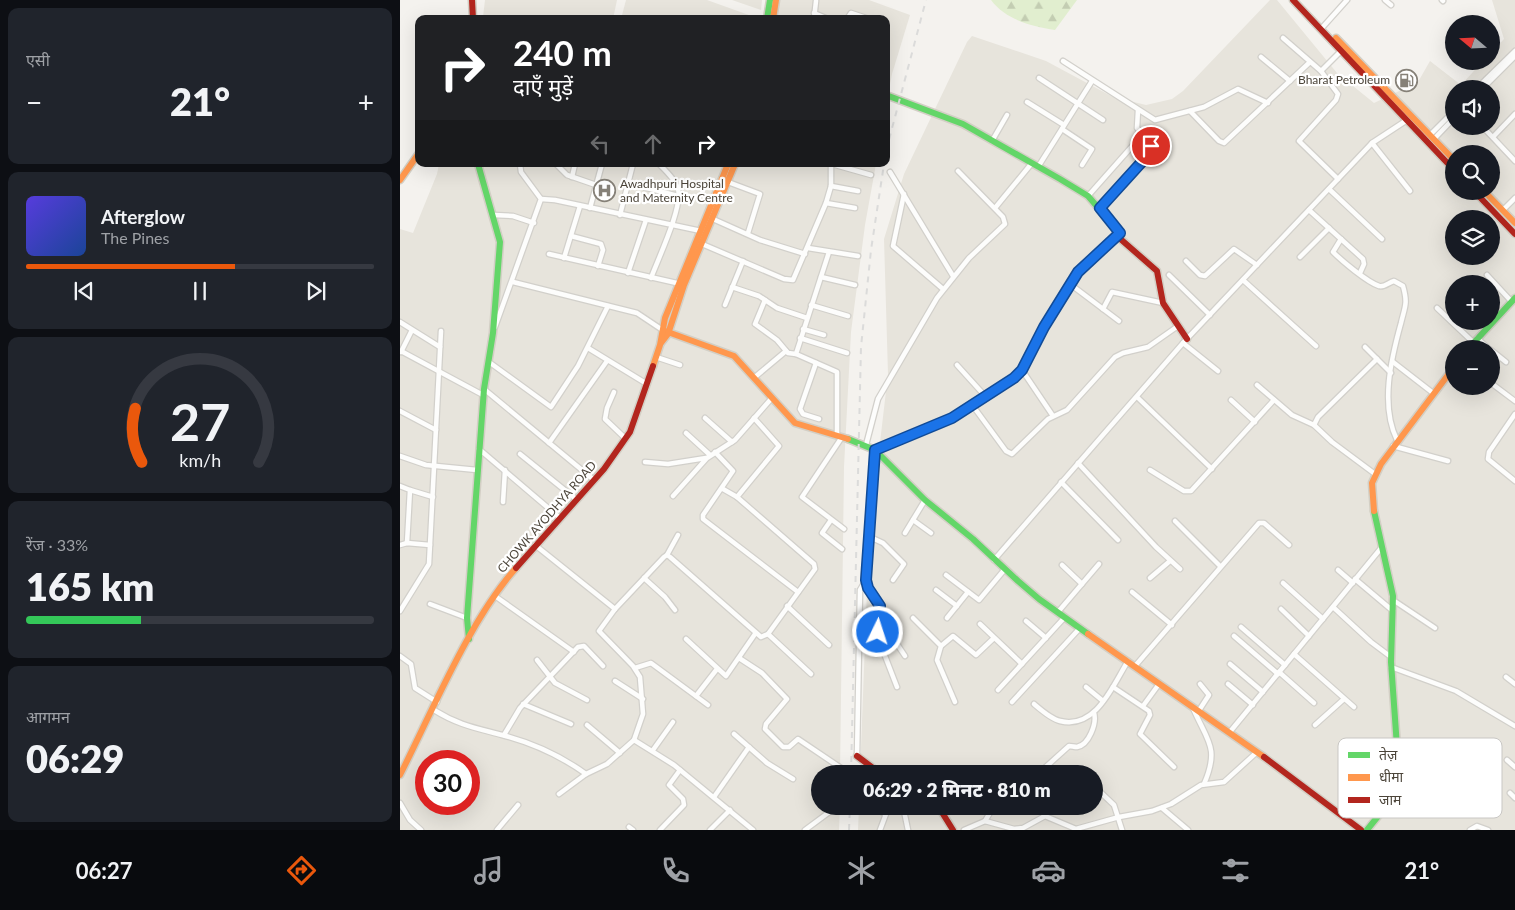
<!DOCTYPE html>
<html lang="hi">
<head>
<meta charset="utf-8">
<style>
  :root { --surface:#171b24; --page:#20242c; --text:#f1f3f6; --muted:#9ea1a6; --line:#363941; --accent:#ea580c }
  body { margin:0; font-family:Lato,"Noto Sans Devanagari",sans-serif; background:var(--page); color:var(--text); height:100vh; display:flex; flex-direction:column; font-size:19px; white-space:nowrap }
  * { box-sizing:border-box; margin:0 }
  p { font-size:16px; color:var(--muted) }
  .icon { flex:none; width:28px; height:28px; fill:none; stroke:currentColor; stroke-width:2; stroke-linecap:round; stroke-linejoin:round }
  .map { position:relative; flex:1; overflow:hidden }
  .panel { display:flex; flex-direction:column; gap:8px; padding:8px; background:#0d0f14; width:400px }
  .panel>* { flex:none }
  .top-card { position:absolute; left:15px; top:15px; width:475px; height:152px; border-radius:10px; box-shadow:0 5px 20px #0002; background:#202124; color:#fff; overflow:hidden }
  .needle { width:32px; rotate:289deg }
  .tools { position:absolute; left:1045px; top:15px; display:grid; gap:10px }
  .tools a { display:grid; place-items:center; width:55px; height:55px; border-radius:50%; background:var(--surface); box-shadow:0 5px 20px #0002; font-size:25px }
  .speed { position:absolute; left:15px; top:750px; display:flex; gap:10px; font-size:25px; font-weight:700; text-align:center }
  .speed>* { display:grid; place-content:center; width:65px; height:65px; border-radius:50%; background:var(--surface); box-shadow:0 5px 20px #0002; line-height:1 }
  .speed .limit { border:8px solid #d22; background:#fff; color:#111 }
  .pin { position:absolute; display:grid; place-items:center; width:42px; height:42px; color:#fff; margin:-21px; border:2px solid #fff; border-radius:50%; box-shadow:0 1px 5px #0007 }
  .me { position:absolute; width:55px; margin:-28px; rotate:4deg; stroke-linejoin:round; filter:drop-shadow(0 0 4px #0008) }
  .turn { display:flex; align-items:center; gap:18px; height:105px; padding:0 15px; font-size:22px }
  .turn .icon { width:65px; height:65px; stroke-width:2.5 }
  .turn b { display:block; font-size:35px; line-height:42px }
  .lanes { display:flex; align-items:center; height:48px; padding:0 15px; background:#0003; justify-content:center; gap:25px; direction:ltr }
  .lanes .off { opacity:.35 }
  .big { font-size:38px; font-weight:800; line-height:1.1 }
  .panel .tile { flex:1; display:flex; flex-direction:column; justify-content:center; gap:8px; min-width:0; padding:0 18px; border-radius:10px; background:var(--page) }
  .panel .dial { align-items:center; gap:0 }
  .dial svg { height:130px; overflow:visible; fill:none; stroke:var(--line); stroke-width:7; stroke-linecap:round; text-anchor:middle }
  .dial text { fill:var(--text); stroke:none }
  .song { display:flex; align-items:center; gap:15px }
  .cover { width:60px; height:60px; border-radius:8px; background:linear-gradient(135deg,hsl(250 70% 55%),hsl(220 70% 35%)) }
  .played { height:5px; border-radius:2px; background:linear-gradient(90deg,var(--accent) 60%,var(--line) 60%) }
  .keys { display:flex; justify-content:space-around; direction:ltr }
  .heat { display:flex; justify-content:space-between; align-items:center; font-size:28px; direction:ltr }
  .charge { height:8px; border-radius:4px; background:linear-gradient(90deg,#34c759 33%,var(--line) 0) }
  .trip { position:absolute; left:411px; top:765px; width:292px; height:50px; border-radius:25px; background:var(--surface); box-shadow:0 5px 20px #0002; font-weight:800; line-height:50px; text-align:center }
  .menu { display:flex; height:80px; justify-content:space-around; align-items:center; background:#090b0e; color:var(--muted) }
  .menu .icon { width:35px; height:35px }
  .menu .current { color:var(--accent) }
  .menu b { font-size:22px; color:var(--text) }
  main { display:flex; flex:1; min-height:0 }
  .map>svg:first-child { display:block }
  .residential { fill:#e7e4dc; fill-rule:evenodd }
  .forest { fill:url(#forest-firs) }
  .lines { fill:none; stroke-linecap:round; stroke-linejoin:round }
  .street-casing { stroke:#d2d0cb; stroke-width:7 }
  .fast-casing { stroke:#d3cfc5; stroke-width:9 }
  .slow-casing { stroke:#d3cfc5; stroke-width:9 }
  .jam-casing { stroke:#d3cfc5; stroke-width:9 }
  .street { stroke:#fdfdfc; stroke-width:4.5 }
  .fast { stroke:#63d668; stroke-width:6 }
  .slow { stroke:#ff974d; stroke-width:6 }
  .jam { stroke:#b3261e; stroke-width:6 }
  .rail { stroke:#dbdbda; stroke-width:2; stroke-dasharray:6 6; stroke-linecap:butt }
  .route-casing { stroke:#114b97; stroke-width:12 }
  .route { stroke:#1a73e8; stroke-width:9 }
  .labels { text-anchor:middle; stroke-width:4.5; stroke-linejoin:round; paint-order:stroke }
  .poi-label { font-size:12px; fill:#4b4439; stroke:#fff; text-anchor:end }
  .street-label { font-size:12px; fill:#4b4439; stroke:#fff }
  .key { fill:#fff; stroke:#c9c7c4; stroke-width:1 }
  .key-label { font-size:14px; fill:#4b4439 }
</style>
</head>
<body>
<main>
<section class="panel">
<div class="tile"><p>एसी</p>
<div class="heat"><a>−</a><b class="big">21°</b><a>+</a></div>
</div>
<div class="tile">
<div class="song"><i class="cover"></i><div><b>Afterglow</b><p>The Pines</p></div></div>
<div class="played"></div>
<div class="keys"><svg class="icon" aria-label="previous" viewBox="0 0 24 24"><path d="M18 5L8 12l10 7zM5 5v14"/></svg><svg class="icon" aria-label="pause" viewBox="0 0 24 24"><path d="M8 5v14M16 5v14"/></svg><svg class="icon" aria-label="next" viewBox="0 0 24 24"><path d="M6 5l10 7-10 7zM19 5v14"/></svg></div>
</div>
<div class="tile dial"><svg viewBox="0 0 100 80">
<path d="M14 69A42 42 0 1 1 86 69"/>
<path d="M14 69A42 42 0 0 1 10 36" stroke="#ea580c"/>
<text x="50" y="56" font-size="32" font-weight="700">27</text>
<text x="50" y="72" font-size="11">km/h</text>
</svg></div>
<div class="tile"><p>रेंज · 33%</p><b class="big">165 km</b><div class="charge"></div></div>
<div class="tile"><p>आगमन</p><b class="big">06:29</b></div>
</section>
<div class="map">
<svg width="1115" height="830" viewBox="0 0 1115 830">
  <defs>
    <pattern id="forest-firs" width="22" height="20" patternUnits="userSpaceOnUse" patternTransform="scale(1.25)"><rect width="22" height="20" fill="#e1eecf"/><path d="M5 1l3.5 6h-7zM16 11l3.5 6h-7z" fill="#c3cdb2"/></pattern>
  </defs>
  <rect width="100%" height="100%" fill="#f4f2ee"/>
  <!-- residential -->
  <g class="residential">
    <polygon points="85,0 217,0 213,19 86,19 83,17"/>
    <polygon points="226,0 307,0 360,19 221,19"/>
    <polygon points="332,0 362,0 361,10"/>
    <polygon points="379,0 469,0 510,15 492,74 486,105 486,19 375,19"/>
    <path d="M870,0H877L937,73L974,103L1018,82L1030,61L1061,85L1083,61H1091V53L1104,39L1092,0H1115V830H458L459,806H695V774H460L469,537L488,374L484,239L504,174L567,42L572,36L646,61L713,97L746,105L772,99L783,91ZM1054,89H1091V126H1054ZM1054,154H1091V191H1054ZM1054,219H1091V256H1054ZM1054,284H1091V321H1054ZM1054,349H1091V386H1054Z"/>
    <path d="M39,164H476L465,225L451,332L444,467L440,774H420V806H440L439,830H0V229L13,233L37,174ZM26,761H69V804H26Z"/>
  </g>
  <!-- forest -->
  <path class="forest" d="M591,0H677L655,30C631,26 606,20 591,0Z"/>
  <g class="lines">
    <defs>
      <g id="street">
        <polyline points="985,0 991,5"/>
        <polyline points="1042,0 1043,1"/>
        <polyline points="414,13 428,19"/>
        <polyline points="414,19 416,1"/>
        <polyline points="447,19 451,13 469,19"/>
        <polyline points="486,26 486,34"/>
        <polyline points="921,29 947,0"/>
        <polyline points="883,38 921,71 938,94 936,100 899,141 938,179"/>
        <polyline points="861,57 890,81"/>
        <polyline points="663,61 755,120 804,107 838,89 868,103"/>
        <polyline points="921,71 941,51"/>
        <polyline points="639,78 703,120"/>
        <polyline points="1076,89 1115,51"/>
        <polyline points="1082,89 1115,56"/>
        <polyline points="627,102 664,125"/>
        <polyline points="790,111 819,141 824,143 910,62"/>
        <polyline points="1082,126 1115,161"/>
        <polyline points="662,129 692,149 682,165"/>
        <polyline points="1030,135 1054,111"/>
        <polyline points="1093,137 1115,114"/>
        <polyline points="1034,139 1054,118"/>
        <polyline points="592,141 607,115"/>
        <polyline points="972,143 1010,191"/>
        <polyline points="156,164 167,175 196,185"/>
        <polyline points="432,164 471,175"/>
        <polyline points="638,167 692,81"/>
        <polyline points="490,172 553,276"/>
        <polyline points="172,177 175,164"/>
        <polyline points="328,182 360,194 348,233"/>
        <polyline points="228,183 278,196"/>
        <polyline points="431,186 458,191"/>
        <polyline points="929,189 982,239"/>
        <polyline points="504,194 493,246 543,289"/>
        <polyline points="688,196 742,135"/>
        <polyline points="141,199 155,200 301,231"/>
        <polyline points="426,203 455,208"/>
        <polyline points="700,207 750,151 750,143 737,128 738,110"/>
        <polyline points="190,208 202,164"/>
        <polyline points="595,208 632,163"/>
        <polyline points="909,210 963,259 964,264 960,273"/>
        <polyline points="1103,210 1115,198"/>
        <polyline points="94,215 113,216 134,223"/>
        <polyline points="220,215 233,164"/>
        <polyline points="313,219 360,240 405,254"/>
        <polyline points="171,236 201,244 203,250 198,266"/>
        <path d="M941,239L933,252C942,261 967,282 979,286C984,288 989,282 994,281L1003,286C1008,304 1005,306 1001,323C991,359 980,405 997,440"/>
        <polyline points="302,244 384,279 393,280 426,203 431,186 431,164"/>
        <polyline points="408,248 458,256"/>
        <polyline points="429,252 396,354 437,372 437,435"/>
        <polyline points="149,254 281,284"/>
        <polyline points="900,257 929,228"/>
        <polyline points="164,258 180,206"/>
        <polyline points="786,261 800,275 805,276 834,249 857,265"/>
        <polyline points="228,273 246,220"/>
        <polyline points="769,275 810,315"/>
        <polyline points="1087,275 1111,301"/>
        <polyline points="421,277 455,285"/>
        <path d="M251,278C258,259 283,207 278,189C276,180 265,170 259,164"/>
        <polyline points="843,280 916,346"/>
        <polyline points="113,282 237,313 261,329"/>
        <polyline points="670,284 719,321"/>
        <polyline points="332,287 359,296 377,308 407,318"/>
        <polyline points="365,300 355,324 377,340 388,353 396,354"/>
        <polyline points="325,305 343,261"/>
        <polyline points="411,305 448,316"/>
        <polyline points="1037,308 1074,343"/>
        <polyline points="703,309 712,292 763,303"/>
        <polyline points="0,322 40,347"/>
        <polyline points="95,327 141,199 121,172 120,164"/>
        <polyline points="403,329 424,335"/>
        <polyline points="400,338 447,353"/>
        <polyline points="1077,338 1089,349"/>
        <polyline points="783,343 818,371"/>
        <polyline points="965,347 991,373"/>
        <polyline points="188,348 247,384"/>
        <polyline points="1091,350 1106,362"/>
        <polyline points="1,351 83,395"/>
        <polyline points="1,352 12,330"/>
        <polyline points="256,357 280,365"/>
        <polyline points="89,362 151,407 178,366 208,306"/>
        <polyline points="993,362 1033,393"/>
        <polyline points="416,363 400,409 403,414 419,419"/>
        <polyline points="557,365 586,397"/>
        <polyline points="622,370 653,416"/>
        <polyline points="355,377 386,351"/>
        <polyline points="1091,383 1115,401"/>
        <polyline points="857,385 892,415 914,425"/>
        <polyline points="84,389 194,480"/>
        <polyline points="214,392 207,408 205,419 226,439"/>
        <polyline points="737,397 812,469"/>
        <polyline points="831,400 855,422"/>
        <polyline points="573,406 606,451 612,454 648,419 667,410 715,357 723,353 748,347 778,326"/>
        <polyline points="0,411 36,430"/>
        <polyline points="1115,414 1089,452 1088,459 1115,481"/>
        <polyline points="305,418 332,442"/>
        <polyline points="286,433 310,455"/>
        <polyline points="442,437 402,497 444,529"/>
        <polyline points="149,443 207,361"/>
        <polyline points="466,445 478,399 537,298 569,258 605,224 603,217 558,171"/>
        <polyline points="993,446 1048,461"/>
        <polyline points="79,449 160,518"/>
        <polyline points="475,451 466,580 468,588 480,606 475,616 485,656 497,687"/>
        <polyline points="315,452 333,471 303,515 303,519 398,592"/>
        <polyline points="120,454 177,500"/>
        <polyline points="0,456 26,465 77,470"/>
        <polyline points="245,462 268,464 306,458"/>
        <polyline points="678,463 756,547 780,569"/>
        <polyline points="750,470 784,491 791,491 874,400"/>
        <polyline points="975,474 932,442 914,425 918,417 977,359"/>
        <polyline points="661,482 718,540"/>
        <polyline points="0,486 10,490 7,543"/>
        <polyline points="323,489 337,497"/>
        <polyline points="10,490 33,497"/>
        <polyline points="273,496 307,458 335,440 371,399"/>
        <polyline points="103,502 105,470"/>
        <polyline points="431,520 422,533 442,549"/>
        <polyline points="513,520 531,533"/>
        <polyline points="775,521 820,566"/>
        <polyline points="505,533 525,500"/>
        <polyline points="470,537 483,543 504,564 493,580"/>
        <polyline points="0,545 7,543 30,545"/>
        <polyline points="135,545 215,609"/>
        <polyline points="267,555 278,535"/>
        <polyline points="594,560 783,343 972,143 1007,120"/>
        <polyline points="662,565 682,584"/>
        <polyline points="938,570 953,583"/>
        <polyline points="546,575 579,600 605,569"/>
        <polyline points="244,578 265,597 275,610"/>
        <polyline points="750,578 770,561"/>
        <polyline points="955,579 993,611"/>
        <polyline points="883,583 923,619"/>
        <polyline points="536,590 557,606"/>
        <polyline points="732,592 772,625"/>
        <polyline points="95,596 174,652"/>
        <polyline points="993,600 1035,628"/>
        <polyline points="30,604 67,618"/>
        <polyline points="387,606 429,645"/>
        <polyline points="933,607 971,642 991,657"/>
        <polyline points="881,609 909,636"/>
        <polyline points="0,611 29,564 41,331"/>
        <polyline points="658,612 699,564"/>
        <polyline points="513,618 541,646 537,660 555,702"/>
        <polyline points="547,618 568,592"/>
        <polyline points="626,621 646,638"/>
        <polyline points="580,624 622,664"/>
        <polyline points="841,627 885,665"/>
        <polyline points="478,632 487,629 505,656"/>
        <polyline points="368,634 411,674"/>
        <polyline points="834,636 878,674"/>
        <polyline points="286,639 326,676 355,634"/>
        <polyline points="541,646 553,636 576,655 594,638"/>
        <polyline points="894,654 954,707"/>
        <polyline points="0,656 11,664 15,688 37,702"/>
        <polyline points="339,658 362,673 387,699 366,724 365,729 383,747 389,747 398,739 441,768"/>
        <polyline points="137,660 155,683 187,700"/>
        <polyline points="830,664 863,692"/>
        <polyline points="735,666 859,523 864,523 889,545"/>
        <polyline points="991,667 1056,691 1115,726"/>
        <polyline points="235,668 251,663 308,705"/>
        <polyline points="879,672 914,703"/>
        <polyline points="1106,677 1115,684"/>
        <polyline points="215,681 243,699"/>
        <polyline points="828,684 853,705"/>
        <polyline points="686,687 703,701"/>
        <polyline points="713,687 749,711 750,715 740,734 774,767"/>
        <polyline points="598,690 665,617"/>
        <polyline points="296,696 317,669"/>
        <polyline points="612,702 680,628"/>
        <polyline points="123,704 171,724"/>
        <path d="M634,704C641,710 651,719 660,721C696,730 713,685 728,661"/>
        <polyline points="743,706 759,684"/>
        <path d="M793,708C807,741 820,747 804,784"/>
        <path d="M34,710C58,725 76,728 102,735C133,743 161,756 186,774"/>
        <polyline points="798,712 809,695 800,684"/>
        <polyline points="187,725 220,753"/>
        <polyline points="915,725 944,699"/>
        <polyline points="829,733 982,547"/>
        <polyline points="334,734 367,763 393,779"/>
        <polyline points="104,735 120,708 178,647 184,646 203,666"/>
        <polyline points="234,740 243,714 240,677 233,666 199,631 215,609 264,557 267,555 270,557 361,637 368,634 415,569 414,564 337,497 379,446 354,418"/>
        <polyline points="253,750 273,722"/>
        <polyline points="457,756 460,590 466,580"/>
        <polyline points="1107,760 1115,767"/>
        <path d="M638,774L669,746C672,746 674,747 677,747C689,745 697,723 694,713"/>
        <polyline points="695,787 714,805 722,830"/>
        <polyline points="1110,793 1115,798"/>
        <polyline points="159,794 186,774 207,764 234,740 274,765 353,830"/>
        <polyline points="314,797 349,747"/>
        <polyline points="0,803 10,820 21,830"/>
        <polyline points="471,806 485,814"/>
        <polyline points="503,806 508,830"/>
        <polyline points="637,806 645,816"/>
        <polyline points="762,808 788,830"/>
        <polyline points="585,821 594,806"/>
        <polyline points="229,827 233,830"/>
        <polyline points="97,830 118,805"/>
        <polyline points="260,830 284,805 283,799 269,785 280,770"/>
        <polyline points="310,830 330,810"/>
        <polyline points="405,830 428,813"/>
        <polyline points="480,830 489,806"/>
        <polyline points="564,830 585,821 614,829 623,828 645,816 676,829 719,817 752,811 771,804 801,785 824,782 857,752"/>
        <polyline points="1070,830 1077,826 1088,830"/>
      </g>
      <g id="fast">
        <polyline points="367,19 370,0"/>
        <polyline points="486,95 563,124 660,179 688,196 720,233 678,272 665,293"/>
        <polyline points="1068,349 1115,298"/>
        <polyline points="448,439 475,450 525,500 573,539 618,581 639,599 688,634"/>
        <polyline points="69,639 67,618 84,389 93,333 100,242 78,164"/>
        <polyline points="967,830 992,799 999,775 991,662 993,596 974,511"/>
      </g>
      <g id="slow">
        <polyline points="373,19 376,0"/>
        <polyline points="936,38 1054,160"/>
        <polyline points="0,180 19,153"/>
        <polyline points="1084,191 1115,223"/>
        <polyline points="265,331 334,356 395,423 448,439"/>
        <polyline points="261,343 268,334 284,285 335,164"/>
        <polyline points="253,366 260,345 265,318 328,164"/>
        <polyline points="475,450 552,418 614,379 626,364 644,327 665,293"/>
        <polyline points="974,511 972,483 981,464 1054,367"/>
        <polyline points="688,634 864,757"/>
        <path d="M0,775C33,710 69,621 116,568"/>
      </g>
      <g id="jam">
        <polyline points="72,0 73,19"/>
        <polyline points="893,0 1054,170"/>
        <polyline points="1074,191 1115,234"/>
        <polyline points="717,236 757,271 763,303 787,339"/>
        <polyline points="116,568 204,469 230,432 253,366"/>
        <polyline points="457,756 481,774"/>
        <polyline points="864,757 961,830"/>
        <polyline points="538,806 553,830"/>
      </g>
    </defs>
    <!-- street casing -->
    <use href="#street" class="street-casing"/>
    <!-- fast casing -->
    <use href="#fast" class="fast-casing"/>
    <!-- slow casing -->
    <use href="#slow" class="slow-casing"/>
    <!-- jam casing -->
    <use href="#jam" class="jam-casing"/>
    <!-- street -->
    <use href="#street" class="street"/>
    <!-- fast -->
    <use href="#fast" class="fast"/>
    <!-- slow -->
    <use href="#slow" class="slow"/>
    <!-- jam -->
    <use href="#jam" class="jam"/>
    <!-- rail -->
    <g class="rail">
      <polyline points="486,151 526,0"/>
      <polyline points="451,774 461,347 471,250 484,164"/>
      <polyline points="449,830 450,806"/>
    </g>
  </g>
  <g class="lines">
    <defs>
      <polyline id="route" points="478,632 475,616 480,606 468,588 466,580 475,450 552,418 614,378 622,370 644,327 678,272 720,233 700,208 749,154 751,146"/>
    </defs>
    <!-- route casing -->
    <use href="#route" class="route-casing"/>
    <!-- route -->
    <use href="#route" class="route"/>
  </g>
  <!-- icons -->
  <defs>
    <symbol id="fuel-ring" viewBox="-11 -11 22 22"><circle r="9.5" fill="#fff" stroke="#868178" stroke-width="1.5"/><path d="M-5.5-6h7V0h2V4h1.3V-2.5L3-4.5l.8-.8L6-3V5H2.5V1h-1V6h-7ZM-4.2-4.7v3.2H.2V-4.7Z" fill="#868178"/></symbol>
    <symbol id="hospital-ring" viewBox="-11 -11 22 22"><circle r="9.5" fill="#fff" stroke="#868178" stroke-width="1.5"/><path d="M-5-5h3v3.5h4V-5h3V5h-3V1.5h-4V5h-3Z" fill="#868178"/></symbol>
  </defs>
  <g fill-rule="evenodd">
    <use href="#fuel-ring" x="994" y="68" width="25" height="25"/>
    <use href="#hospital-ring" x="192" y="178" width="25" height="25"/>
  </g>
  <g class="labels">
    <!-- poi labels -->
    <g class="poi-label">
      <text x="990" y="84">Bharat Petroleum</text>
      <text x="220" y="188" text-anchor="start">Awadhpuri Hospital<tspan x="220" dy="14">and Maternity Centre</tspan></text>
    </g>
    <!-- street labels -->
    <g class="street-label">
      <text transform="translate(147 517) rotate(-49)" y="4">CHOWK AYODHYA ROAD</text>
    </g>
  </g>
  <!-- legend -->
  <rect x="938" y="738" width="164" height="80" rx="8" class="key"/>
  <rect x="948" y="752" width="22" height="6" fill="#63d668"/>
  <rect x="948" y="774" width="22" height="7" fill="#ff974d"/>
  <rect x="948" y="797" width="22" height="6" fill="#b3261e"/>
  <g class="key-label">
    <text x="979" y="760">तेज़</text>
    <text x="979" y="782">धीमा</text>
    <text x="979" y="805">जाम</text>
  </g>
</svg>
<div class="tools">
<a><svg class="needle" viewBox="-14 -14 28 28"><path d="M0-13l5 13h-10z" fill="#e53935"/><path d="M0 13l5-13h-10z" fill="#9ea1a6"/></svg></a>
<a><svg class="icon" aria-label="sound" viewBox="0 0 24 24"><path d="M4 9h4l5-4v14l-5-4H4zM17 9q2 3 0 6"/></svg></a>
<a><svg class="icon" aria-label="search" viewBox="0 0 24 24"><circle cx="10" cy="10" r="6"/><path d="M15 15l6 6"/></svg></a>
<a><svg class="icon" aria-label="layers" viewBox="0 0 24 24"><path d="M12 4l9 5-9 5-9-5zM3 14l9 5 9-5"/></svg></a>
<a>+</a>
<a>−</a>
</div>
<div class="speed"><div class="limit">30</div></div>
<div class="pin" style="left:751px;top:146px;background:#d93025"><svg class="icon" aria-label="arrive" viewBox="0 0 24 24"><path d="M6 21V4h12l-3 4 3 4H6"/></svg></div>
<svg class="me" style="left:478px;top:632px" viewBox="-20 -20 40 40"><circle r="17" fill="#1a73e8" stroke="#fff" stroke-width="3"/><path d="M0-11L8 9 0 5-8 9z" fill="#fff"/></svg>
<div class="trip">06:29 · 2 मिनट · 810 m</div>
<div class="top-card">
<div class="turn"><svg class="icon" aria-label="right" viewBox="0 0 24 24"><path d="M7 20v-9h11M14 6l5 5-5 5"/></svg><div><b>240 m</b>दाएँ मुड़ें</div></div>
<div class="lanes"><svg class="icon off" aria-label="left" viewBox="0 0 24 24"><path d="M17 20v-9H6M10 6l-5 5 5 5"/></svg><svg class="icon off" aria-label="ahead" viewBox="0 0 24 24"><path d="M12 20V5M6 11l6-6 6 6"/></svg><svg class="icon" aria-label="right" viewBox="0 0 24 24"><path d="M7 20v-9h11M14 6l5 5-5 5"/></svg></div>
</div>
</div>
</main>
<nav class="menu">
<b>06:27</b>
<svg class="icon current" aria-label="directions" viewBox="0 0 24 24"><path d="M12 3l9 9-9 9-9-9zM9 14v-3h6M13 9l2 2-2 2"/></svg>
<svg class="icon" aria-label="music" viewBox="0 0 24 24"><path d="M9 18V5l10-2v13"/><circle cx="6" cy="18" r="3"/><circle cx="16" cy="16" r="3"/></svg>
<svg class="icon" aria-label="phone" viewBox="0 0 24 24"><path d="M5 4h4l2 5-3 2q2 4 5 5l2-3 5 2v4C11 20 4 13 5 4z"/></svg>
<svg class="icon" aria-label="climate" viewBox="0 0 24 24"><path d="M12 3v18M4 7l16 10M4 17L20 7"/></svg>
<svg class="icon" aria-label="car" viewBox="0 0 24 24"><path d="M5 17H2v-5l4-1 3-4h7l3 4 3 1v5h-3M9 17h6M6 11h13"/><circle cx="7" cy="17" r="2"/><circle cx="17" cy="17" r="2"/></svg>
<svg class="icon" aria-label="filters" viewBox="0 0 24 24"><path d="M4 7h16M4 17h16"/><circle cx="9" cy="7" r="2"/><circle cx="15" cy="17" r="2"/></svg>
<b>21°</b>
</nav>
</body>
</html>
